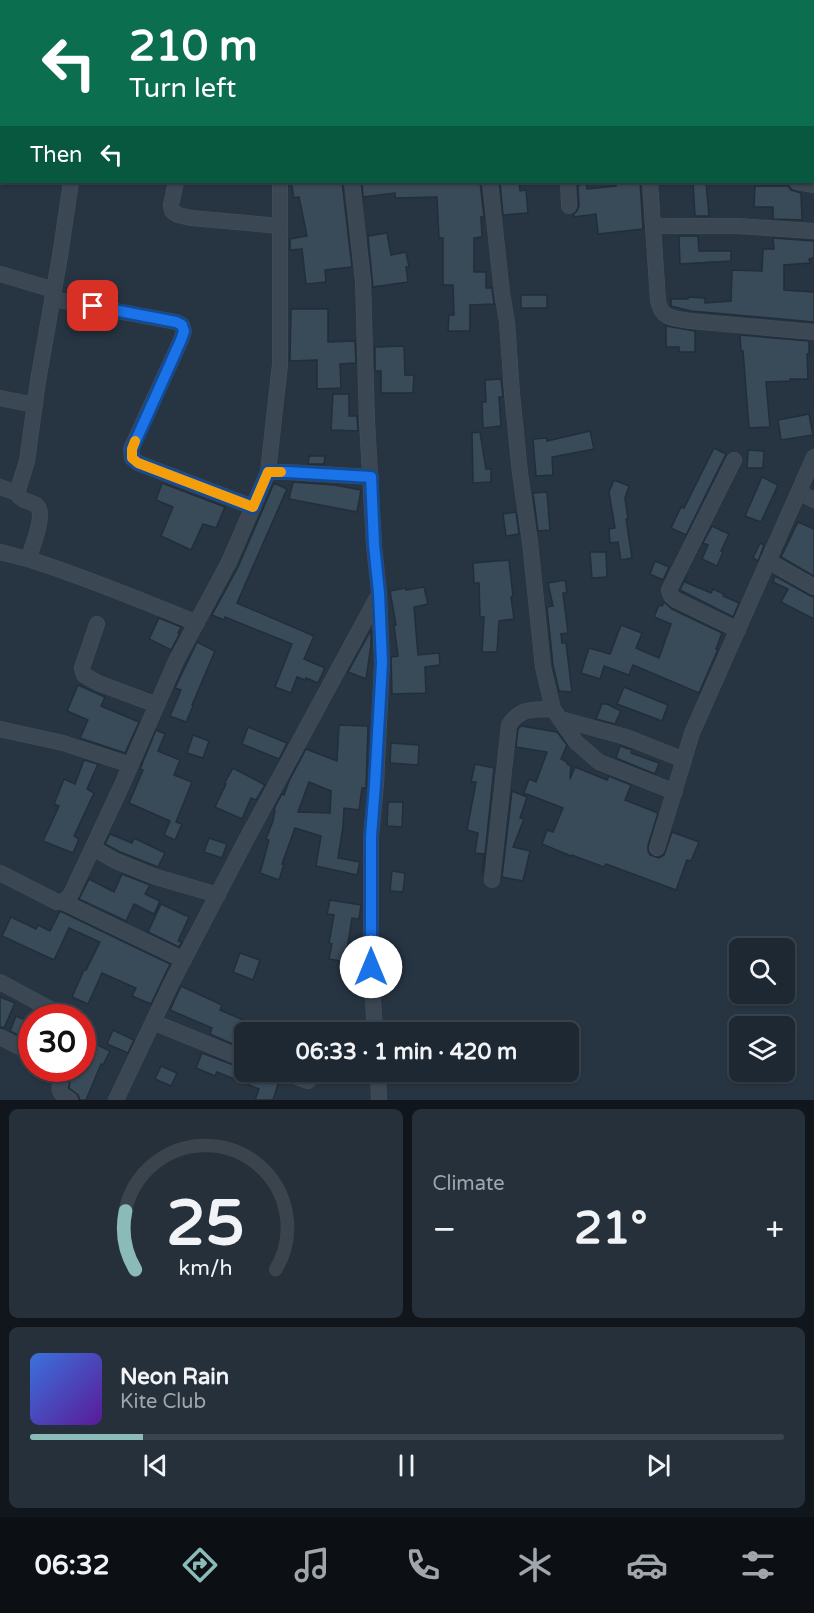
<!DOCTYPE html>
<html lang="en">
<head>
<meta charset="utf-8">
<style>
  :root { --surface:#1d2832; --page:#25303a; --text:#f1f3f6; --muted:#a0a6ac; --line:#3b444d; --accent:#8bbbb9 }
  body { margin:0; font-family:"Varela Round",sans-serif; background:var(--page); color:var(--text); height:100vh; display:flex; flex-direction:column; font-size:22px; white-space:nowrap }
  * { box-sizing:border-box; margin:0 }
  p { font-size:20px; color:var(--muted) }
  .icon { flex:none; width:33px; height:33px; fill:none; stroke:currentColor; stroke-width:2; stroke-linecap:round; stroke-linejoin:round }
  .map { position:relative; height:1100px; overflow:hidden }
  .side { display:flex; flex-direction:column; gap:9px; padding:9px; background:#10161c; flex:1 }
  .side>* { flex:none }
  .hud { position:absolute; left:0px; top:0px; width:814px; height:183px; box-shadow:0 2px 4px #0004,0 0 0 2px var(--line); background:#0b6e4f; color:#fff; overflow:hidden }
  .controls { position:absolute; left:729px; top:938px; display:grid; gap:12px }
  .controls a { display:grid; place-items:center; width:66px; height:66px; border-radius:9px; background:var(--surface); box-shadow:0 2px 4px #0004,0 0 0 2px var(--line); font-size:30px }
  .speed { position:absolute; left:18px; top:1004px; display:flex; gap:12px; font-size:30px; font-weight:700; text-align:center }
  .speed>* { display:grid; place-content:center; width:78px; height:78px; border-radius:50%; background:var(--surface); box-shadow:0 2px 4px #0004,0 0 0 2px var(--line); line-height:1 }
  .speed .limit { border:9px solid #d22; background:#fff; color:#111 }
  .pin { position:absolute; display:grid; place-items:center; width:51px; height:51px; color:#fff; margin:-26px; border-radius:12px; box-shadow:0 3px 9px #0006 }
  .me { position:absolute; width:66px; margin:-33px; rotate:0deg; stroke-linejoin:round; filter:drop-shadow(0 0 4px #0008) }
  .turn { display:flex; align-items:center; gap:21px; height:126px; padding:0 30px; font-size:27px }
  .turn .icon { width:78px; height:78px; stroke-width:2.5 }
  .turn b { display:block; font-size:42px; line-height:51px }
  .then { display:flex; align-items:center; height:57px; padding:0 30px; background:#0003; gap:12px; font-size:22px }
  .big { font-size:45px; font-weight:800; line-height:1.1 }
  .side .card { flex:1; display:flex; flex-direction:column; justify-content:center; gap:9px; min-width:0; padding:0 21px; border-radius:9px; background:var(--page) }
  .side .dial { align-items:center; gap:0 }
  .dial svg { height:156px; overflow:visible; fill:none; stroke:var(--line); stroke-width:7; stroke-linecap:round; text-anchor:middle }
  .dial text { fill:var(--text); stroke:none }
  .song { display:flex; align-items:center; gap:18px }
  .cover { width:72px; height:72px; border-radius:9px; background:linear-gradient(135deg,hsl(220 70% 55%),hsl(270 70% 35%)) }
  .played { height:6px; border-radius:3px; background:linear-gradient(90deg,var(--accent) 15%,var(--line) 15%) }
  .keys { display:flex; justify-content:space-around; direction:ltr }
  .heat { display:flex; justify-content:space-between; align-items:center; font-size:33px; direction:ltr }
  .side .tiles { flex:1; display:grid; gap:9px; grid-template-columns:1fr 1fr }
  .card:last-child { grid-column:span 2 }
  .trip { position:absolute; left:234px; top:1022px; width:345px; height:60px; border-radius:9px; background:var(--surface); box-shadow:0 2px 4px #0004,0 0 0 2px var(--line); font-weight:800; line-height:60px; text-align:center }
  .menu { display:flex; height:96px; justify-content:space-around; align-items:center; background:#0c1014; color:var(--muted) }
  .menu .icon { width:42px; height:42px }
  .menu .selected { color:var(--accent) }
  .menu b { font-size:27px; color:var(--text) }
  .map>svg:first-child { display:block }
  .building { fill:#394a59; stroke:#222e3a; stroke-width:1.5; fill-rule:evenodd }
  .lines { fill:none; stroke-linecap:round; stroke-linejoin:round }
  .street-casing { stroke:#45505c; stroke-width:16 }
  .street { stroke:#3b4753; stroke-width:15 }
  .route-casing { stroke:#114b97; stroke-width:15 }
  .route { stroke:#1a73e8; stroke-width:10 }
  .slow { stroke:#f59e0b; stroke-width:10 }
</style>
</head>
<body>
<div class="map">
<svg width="814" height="1100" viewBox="0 0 814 1100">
  <rect width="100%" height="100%" fill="#273543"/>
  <!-- building -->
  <g class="building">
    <polygon points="291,182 342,182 352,267 325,270 326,282 306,284 302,249 290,250 290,239 307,236 299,197 294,198"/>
    <polygon points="362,182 480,182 484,217 481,217 482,237 474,238 474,272 486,272 486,288 492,288 494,304 470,305 470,331 448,331 449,315 454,315 453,285 443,285 443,238 439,238 437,197 395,198 395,193 363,197"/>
    <polygon points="500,182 519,182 520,191 526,190 528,213 503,215"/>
    <polygon points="640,182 643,229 598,234 596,214 574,217 574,214 577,211 579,206 578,185 586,184 587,189 616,186 616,184"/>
    <polygon points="693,182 706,182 709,216 695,216"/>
    <polygon points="755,186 788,186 791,190 801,193 802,220 773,219 773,207 754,207"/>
    <polygon points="387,233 391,255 406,252 409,267 406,267 408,282 373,287 368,236"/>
    <polygon points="679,236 698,236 699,251 731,251 731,261 680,264"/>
    <polygon points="773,238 814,241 814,258 809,259 810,263 784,265 784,290 814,292 814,322 691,311 671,306 671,299 688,299 688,297 705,298 705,303 731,301 732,270 762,271 763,249 774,249"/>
    <rect x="521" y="295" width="26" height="13"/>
    <polygon points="291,309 328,309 328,342 355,341 356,363 340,364 341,388 317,389 317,360 290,361"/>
    <polygon points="666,326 695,331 695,352 679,352 679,347 666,347"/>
    <polygon points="740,335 809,341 809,354 807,354 808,379 790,379 790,381 766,382 770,427 749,428 743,351 741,351"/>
    <polygon points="404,346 405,375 414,375 413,393 381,393 381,371 375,371 375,347"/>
    <polygon points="501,379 503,397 499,397 501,426 483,428 482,402 486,402 485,380"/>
    <polygon points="333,394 349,394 349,416 357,416 358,431 331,430"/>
    <polygon points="809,414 813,435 781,440 778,420"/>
    <polygon points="590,431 594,449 552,457 553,475 536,476 533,439 547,438 547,441"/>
    <polygon points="480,432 486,469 491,469 491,482 473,483 472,433"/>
    <polygon points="714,448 726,454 686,535 671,528 681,507 684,508"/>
    <polygon points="748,450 764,451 763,468 747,468"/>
    <polygon points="309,456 325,456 324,464 308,464"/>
    <polygon points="762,477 778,485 761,522 745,516"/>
    <polygon points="614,480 629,486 625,498 628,519 626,519 632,558 621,560 618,542 610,543 609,529 615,528 609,492"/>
    <polygon points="293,482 335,485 361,490 357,512 289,499"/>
    <polygon points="162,483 225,507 216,528 203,524 191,550 161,536 173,507 156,500"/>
    <polygon points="274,483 287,489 237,603 314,636 304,659 325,668 318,683 306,678 305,680 297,677 291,693 275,687 292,644 225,617 224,620 212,615 238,567"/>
    <polygon points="547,492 550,530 538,531 533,493"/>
    <polygon points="516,512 519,534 506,536 503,514"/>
    <polygon points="798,522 814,529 814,576 781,557"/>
    <polygon points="712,526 729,534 721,551 723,552 717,566 702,559 708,545 703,543"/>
    <polygon points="760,543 764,545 758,561 753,558"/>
    <polygon points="590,552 606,552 607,577 592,578"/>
    <polygon points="509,560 513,596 511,597 514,619 499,621 497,652 482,652 484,617 480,617 479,583 474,583 473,563"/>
    <polygon points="655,561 669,567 663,580 650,574"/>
    <polygon points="687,575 685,582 711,593 713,589 724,594 723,596 739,603 733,617 680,590"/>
    <polygon points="775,576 809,595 814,597 814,619 781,602 788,589 773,582"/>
    <polygon points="565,580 567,592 563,593 568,633 561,634 562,643 566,643 572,692 559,691 553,665 547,607 553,606 548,583"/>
    <polygon points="424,587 428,604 414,607 418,655 439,653 440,665 425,667 426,693 392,694 391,657 398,656 394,625 396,625 390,591 406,588 406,590"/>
    <polygon points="664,602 672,609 722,633 716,649 718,649 699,693 633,665 629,675 604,666 600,679 581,673 589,648 610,654 621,625 642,633 636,648 659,658 671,624 654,617 659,605 662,606"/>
    <polygon points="159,618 181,627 178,633 180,633 171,650 149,639"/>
    <polygon points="371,630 371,645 366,679 348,672"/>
    <polygon points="197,642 215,651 192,705 193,706 186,722 170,716 181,690 175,688"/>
    <polygon points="78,685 105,697 101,706 139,722 125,753 80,738 88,720 67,711"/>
    <polygon points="624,687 668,705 662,721 617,704"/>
    <polygon points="602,704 607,704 621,711 615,724 596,719"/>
    <path d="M339,725L368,726L366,788H362L359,810L344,808L343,827L338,858L360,862L357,875L316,866L321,836L295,828L282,864H284L279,880L260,873L269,840L266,839L273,821L275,810L274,809L282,794L284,795L289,781L306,749L337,761ZM309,782L331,791L330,813L298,812Z"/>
    <polygon points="521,726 557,732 567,745 561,759 567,762 567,764 571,766 570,779 575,767 607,780 609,776 631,785 625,800 658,813 648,845 648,851 650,855 659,858 664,855 672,832 699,842 691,861 687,860 676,890 606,864 604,867 572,855 571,856 542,844 547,830 553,832 563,808 524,793 529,779 536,782 547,752 516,747 518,729"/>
    <polygon points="248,727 287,743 279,759 242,744"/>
    <polygon points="156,730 165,734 158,751 180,760 174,775 192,782 176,822 182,824 175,840 164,835 170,821 129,803 143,770 140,769"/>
    <polygon points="193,735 209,741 203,758 187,753"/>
    <polygon points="391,743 419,745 418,765 390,763"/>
    <polygon points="620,746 632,750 631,753 659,763 655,774 616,758"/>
    <polygon points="84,760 98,764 87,789 94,793 74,836 79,839 73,853 43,841 59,806 54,804 64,779 75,784"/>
    <polygon points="475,764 494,768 483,873 482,872 484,854 475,853 478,833 467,830 476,782 471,782"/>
    <polygon points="233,768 265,785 256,800 251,798 242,819 215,807 226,784 224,784"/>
    <polygon points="512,791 527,797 520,818 524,819 513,847 530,851 523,881 502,877"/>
    <polygon points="388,802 403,802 402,827 387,826"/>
    <polygon points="110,834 132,843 134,838 165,853 158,867 120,852 105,844"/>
    <polygon points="209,838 227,844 222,858 204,852"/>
    <polygon points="392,871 405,873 403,892 390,891"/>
    <polygon points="122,874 150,885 145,894 160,901 154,914 134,904 126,921 79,899 89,879 114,892"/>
    <polygon points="330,900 361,905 359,919 352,918 345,962 329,959 332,944 329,943 334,915 327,914"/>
    <polygon points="161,904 189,917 178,941 182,942 179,947 148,932"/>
    <polygon points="60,911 170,964 151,1004 132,996 136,988 102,973 88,1004 72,997 84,970 86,970 100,942 69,928 54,960 2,936 11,917 36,929 38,925 50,931"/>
    <polygon points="240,953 260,960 253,980 233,972"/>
    <polygon points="181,986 222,1005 220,1010 271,1032 244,1032 244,1049 210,1034 212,1028 170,1010"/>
    <polygon points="0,997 15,1003 4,1028 0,1027"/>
    <polygon points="16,1016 32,1023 32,1042 10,1031"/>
    <polygon points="113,1030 134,1040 128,1053 107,1044"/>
    <polygon points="87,1040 110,1051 103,1065 101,1064 86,1100 80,1100 78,1095 69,1088 71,1073 73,1068 82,1068 82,1050"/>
    <polygon points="202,1053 244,1069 244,1071 259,1071 272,1076 279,1081 273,1100 255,1100 259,1089 217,1072 215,1076 196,1068"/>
    <polygon points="161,1066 177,1073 171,1086 155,1079"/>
  </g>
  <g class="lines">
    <defs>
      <g id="street">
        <polyline points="328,0 328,2"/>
        <polyline points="416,0 416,2"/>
        <polyline points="554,0 554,2"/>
        <polyline points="634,0 634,2"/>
        <polyline points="696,0 696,2"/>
        <polyline points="768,0 768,2"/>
        <polyline points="16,2 16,0"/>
        <polyline points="51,2 51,0"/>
        <polyline points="172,2 172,0"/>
        <polyline points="295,2 296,0"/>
        <polyline points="0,62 2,56"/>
        <polyline points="0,167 2,163"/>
        <polyline points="176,182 171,205 172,211 178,215 191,218 280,226"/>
        <polyline points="352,182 363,281 367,421 374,545 379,593 382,663 376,785 371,836 371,967 375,1032"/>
        <polyline points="490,182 502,293 507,322 512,393 520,473 530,542 543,667 553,709 576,742 599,762 675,792"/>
        <polyline points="568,182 569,206"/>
        <path d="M650,182L658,300C661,319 673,318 690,321L814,332"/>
        <polyline points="797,182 814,185"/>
        <polyline points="654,226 737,226 814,231"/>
        <polyline points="0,274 54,290"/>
        <polyline points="52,299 176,322 182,325 184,331 181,340 131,449 132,458 138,463 253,507"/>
        <polyline points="0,398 35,405"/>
        <polyline points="734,460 669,590 671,596 676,600 738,630"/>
        <polyline points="268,472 280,365 280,182"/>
        <polyline points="0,487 17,493"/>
        <polyline points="799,492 814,500"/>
        <path d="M0,552C10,555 21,557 31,560C88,578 142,601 197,623"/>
        <path d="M28,559C32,548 47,512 36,505C28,500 22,502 17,493L27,461L38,381L60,256L71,182"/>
        <polyline points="768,561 814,587"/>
        <polyline points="97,624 82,668 84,675 98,683 157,705"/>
        <polyline points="560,719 626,737 684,760"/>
        <polyline points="0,729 63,743 131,765"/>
        <polyline points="93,848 116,861 156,877 218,895"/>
        <polyline points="657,848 692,733 814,457"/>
        <polyline points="0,873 57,902 65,901 71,894 122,785 176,661 229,562 268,472 287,472 371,477"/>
        <path d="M492,880L509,725C521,707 533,710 553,709"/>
        <polyline points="63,902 184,960"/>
        <polyline points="0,982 65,1017"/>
        <polyline points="153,1022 244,1059"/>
        <polyline points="0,1037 32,1053"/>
        <path d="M58,1068L62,1075C59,1089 56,1092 70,1100"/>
        <polyline points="280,1071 308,1081"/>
        <polyline points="378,1071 379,1100"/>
        <polyline points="116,1100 171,984 246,840 378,596"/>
      </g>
    </defs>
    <!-- street casing -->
    <use href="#street" class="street-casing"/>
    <!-- street -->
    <use href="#street" class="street"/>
  </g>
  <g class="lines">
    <defs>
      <polyline id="route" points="93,306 176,322 182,325 184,331 181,340 132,449 132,458 138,463 253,507 268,472 287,472 371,477 374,544 379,593 382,663 375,785 371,836 371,967"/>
    </defs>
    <!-- route casing -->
    <use href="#route" class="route-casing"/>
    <!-- route -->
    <use href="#route" class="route"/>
    <!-- slow -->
    <polyline class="slow" points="135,441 132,449 132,458 138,463 253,507 268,472 281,472"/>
  </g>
</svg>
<div class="controls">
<a><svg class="icon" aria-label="search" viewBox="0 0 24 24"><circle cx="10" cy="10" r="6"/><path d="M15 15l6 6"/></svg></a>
<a><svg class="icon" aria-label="layers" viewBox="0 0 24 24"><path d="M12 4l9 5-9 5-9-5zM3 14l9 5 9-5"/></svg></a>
</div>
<div class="speed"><div class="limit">30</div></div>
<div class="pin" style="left:93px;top:306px;background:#d93025"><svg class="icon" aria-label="arrive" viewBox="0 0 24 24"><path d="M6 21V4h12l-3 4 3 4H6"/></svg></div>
<svg class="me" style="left:371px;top:967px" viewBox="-20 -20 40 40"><circle r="19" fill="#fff"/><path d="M0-13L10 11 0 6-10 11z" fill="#1a73e8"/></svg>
<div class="trip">06:33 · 1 min · 420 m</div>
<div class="hud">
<div class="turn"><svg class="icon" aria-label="left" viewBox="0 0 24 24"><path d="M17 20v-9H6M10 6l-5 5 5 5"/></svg><div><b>210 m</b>Turn left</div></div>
<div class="then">Then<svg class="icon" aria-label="left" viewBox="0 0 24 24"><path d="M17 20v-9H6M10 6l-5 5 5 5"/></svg></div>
</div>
</div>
<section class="side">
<div class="tiles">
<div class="card dial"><svg viewBox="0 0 100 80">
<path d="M14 69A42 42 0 1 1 86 69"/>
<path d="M14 69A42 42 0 0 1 9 39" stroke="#8bbbb9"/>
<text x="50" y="56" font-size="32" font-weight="700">25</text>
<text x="50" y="72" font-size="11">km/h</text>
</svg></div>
<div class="card"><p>Climate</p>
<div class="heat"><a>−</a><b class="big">21°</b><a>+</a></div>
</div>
<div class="card">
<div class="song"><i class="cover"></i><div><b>Neon Rain</b><p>Kite Club</p></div></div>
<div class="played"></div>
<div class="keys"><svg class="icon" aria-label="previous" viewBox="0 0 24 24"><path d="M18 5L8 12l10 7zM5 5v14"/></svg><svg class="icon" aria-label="pause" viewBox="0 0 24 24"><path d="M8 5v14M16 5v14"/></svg><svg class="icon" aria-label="next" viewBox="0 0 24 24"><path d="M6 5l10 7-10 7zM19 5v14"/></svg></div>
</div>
</div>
</section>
<nav class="menu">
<b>06:32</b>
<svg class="icon selected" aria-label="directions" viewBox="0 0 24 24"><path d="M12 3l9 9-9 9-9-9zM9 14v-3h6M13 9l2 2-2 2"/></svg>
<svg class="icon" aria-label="music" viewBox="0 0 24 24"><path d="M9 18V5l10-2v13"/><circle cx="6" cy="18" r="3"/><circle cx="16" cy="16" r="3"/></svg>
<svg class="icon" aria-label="phone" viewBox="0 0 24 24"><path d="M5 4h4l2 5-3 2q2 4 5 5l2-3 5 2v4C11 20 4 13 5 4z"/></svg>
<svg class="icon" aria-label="climate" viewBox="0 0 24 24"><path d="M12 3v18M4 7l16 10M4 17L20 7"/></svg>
<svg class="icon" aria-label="car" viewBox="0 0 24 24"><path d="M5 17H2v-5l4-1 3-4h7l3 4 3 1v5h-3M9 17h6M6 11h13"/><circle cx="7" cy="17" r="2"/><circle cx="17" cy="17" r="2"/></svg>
<svg class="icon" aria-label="filters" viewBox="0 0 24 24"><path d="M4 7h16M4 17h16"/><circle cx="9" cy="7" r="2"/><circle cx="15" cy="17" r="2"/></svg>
</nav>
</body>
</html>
